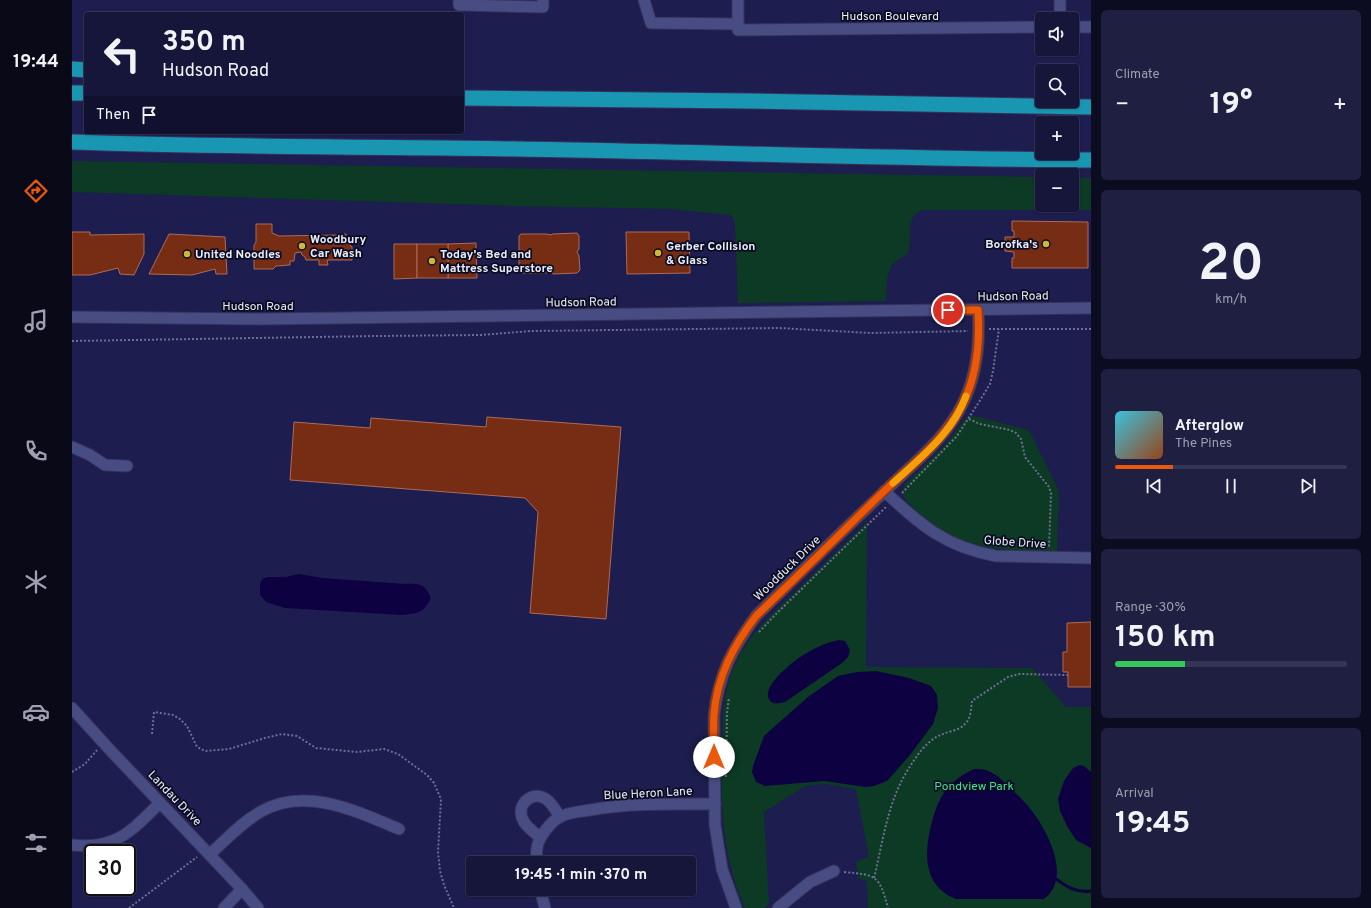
<!DOCTYPE html>
<html lang="en">
<head>
<meta charset="utf-8">
<style>
  :root { --surface:#16163b; --page:#1f1f42; --text:#f1f3f6; --muted:#9e9faf; --line:#353555; --accent:#ea580c }
  body { margin:0; font-family:Overpass,sans-serif; background:var(--page); color:var(--text); height:100vh; display:flex; flex-direction:column; font-size:15px; white-space:nowrap }
  * { box-sizing:border-box; margin:0 }
  p { font-size:13px; color:var(--muted) }
  .icon { flex:none; width:22px; height:22px; fill:none; stroke:currentColor; stroke-width:2; stroke-linecap:round; stroke-linejoin:round }
  .map { position:relative; flex:1; overflow:hidden }
  .sheet { display:flex; flex-direction:column; gap:10px; padding:10px; background:#0c0c20; width:280px }
  .sheet>* { flex:none }
  .top-card { position:absolute; left:12px; top:12px; width:380px; height:122px; border-radius:4px; box-shadow:0 1px 3px #0004,0 0 0 1px var(--line); background:#16163b; color:var(--text); overflow:hidden }
  .controls { position:absolute; left:963px; top:12px; display:grid; gap:8px }
  .controls a { display:grid; place-items:center; width:44px; height:44px; border-radius:4px; background:var(--surface); box-shadow:0 1px 3px #0004,0 0 0 1px var(--line); font-size:20px }
  .speed { position:absolute; left:12px; top:844px; display:flex; gap:8px; font-size:20px; font-weight:700; text-align:center }
  .speed>* { display:grid; place-content:center; width:52px; height:52px; border-radius:50%; background:var(--surface); box-shadow:0 1px 3px #0004,0 0 0 1px var(--line); line-height:1 }
  .speed .limit { border:2px solid #111; border-radius:6px; background:#fff; color:#111 }
  .pin { position:absolute; display:grid; place-items:center; width:34px; height:34px; color:#fff; margin:-17px; border:2px solid #fff; border-radius:50%; box-shadow:0 1px 4px #0007 }
  .me { position:absolute; width:44px; margin:-22px; rotate:0deg; stroke-linejoin:round; filter:drop-shadow(0 0 3px #0008) }
  .turn { display:flex; align-items:center; gap:14px; height:84px; padding:0 12px; font-size:18px }
  .turn .icon { width:52px; height:52px; stroke-width:2.5 }
  .turn b { display:block; font-size:28px; line-height:34px }
  .then { display:flex; align-items:center; height:38px; padding:0 12px; background:#0003; gap:8px; font-size:15px }
  .big { font-size:30px; font-weight:700; line-height:1.1 }
  .sheet .tile { flex:1; display:flex; flex-direction:column; justify-content:center; gap:6px; min-width:0; padding:0 14px; border-radius:6px; background:var(--page) }
  .sheet .dial { align-items:center; gap:0 }
  .dial b { font-size:52px; line-height:1 }
  .song { display:flex; align-items:center; gap:12px }
  .cover { width:48px; height:48px; border-radius:6px; background:linear-gradient(135deg,hsl(190 70% 55%),hsl(20 70% 35%)) }
  .played { height:4px; border-radius:2px; background:linear-gradient(90deg,var(--accent) 25%,var(--line) 25%) }
  .keys { display:flex; justify-content:space-around; direction:ltr }
  .heat { display:flex; justify-content:space-between; align-items:center; font-size:22px; direction:ltr }
  .charge { height:6px; border-radius:3px; background:linear-gradient(90deg,#34c759 30%,var(--line) 0) }
  .trip { position:absolute; left:394px; top:856px; width:230px; height:40px; border-radius:4px; background:var(--surface); box-shadow:0 1px 3px #0004,0 0 0 1px var(--line); font-weight:700; line-height:40px; text-align:center }
  main { display:flex; flex:1; min-height:0 }
  .dock { display:flex; flex-direction:column; width:72px; justify-content:space-around; align-items:center; background:#090918; color:var(--muted) }
  .dock .icon { width:28px; height:28px }
  .dock .active { color:var(--accent) }
  .dock b { font-size:18px; color:var(--text) }
  .map>svg:first-child { display:block }
  .green { fill:#0d3a24 }
  .water { fill:#0e0141 }
  .lines { fill:none; stroke-linecap:round; stroke-linejoin:round }
  .stream { stroke:#0e0141; stroke-width:3 }
  .building { fill:#762d14; stroke:#ac6b57 }
  .minor-casing { stroke:#37325b; stroke-width:13 }
  .highway-casing { stroke:#37325b; stroke-width:17 }
  .path { stroke:#6e6f92; stroke-width:2; stroke-dasharray:2 2; stroke-linecap:butt }
  .minor { stroke:#474c82; stroke-width:11 }
  .highway { stroke:#1896b2; stroke-width:15 }
  .route-casing { stroke:#983908; stroke-width:10 }
  .route { stroke:#ea580c; stroke-width:7 }
  .slow { stroke:#f59e0b; stroke-width:7 }
  .poi-dot { fill:#d0b837; stroke:#0a0c21; stroke-width:1.5 }
  .labels { text-anchor:middle; stroke-width:3.5; stroke-linejoin:round; paint-order:stroke }
  .street-label { font-size:12px; fill:#eaecf9; stroke:#0a0c21 }
  .poi-label { font-size:12px; font-weight:bold; fill:#eaecf9; stroke:#0a0c21; text-anchor:start }
  .park-label { font-size:12px; fill:#45e097; stroke:#0a0c21 }
</style>
</head>
<body>
<main>
<nav class="dock">
<b>19:44</b>
<svg class="icon active" aria-label="directions" viewBox="0 0 24 24"><path d="M12 3l9 9-9 9-9-9zM9 14v-3h6M13 9l2 2-2 2"/></svg>
<svg class="icon" aria-label="music" viewBox="0 0 24 24"><path d="M9 18V5l10-2v13"/><circle cx="6" cy="18" r="3"/><circle cx="16" cy="16" r="3"/></svg>
<svg class="icon" aria-label="phone" viewBox="0 0 24 24"><path d="M5 4h4l2 5-3 2q2 4 5 5l2-3 5 2v4C11 20 4 13 5 4z"/></svg>
<svg class="icon" aria-label="climate" viewBox="0 0 24 24"><path d="M12 3v18M4 7l16 10M4 17L20 7"/></svg>
<svg class="icon" aria-label="car" viewBox="0 0 24 24"><path d="M5 17H2v-5l4-1 3-4h7l3 4 3 1v5h-3M9 17h6M6 11h13"/><circle cx="7" cy="17" r="2"/><circle cx="17" cy="17" r="2"/></svg>
<svg class="icon" aria-label="filters" viewBox="0 0 24 24"><path d="M4 7h16M4 17h16"/><circle cx="9" cy="7" r="2"/><circle cx="15" cy="17" r="2"/></svg>
</nav>
<div class="map">
<svg width="1019" height="908" viewBox="0 0 1019 908">
  <rect width="100%" height="100%" fill="#1d1d4f"/>
  <!-- green -->
  <g class="green">
    <path d="M0,161L970,177V205H1000V178H1019V210H851C832,215 841,239 836,253C833,257 827,258 823,262C813,271 815,289 814,301L666,303L663,227L662,219L658,215L598,209L445,206L0,192Z"/>
    <path d="M897,416H903L957,430L987,491L985,551C928,551 884,551 842,508C834,501 827,495 833,484L874,444L891,421Z"/>
    <path d="M795,522L794,667L960,668L994,707H1019V908H796L795,881L786,878V871L784,862L797,857L784,789L753,784L733,786L692,812L697,904L692,908H673C645,846 649,780 651,713C658,650 685,628 729,586C751,565 773,543 795,522Z"/>
  </g>
  <!-- water -->
  <g class="water">
    <path d="M227,574L250,578L333,584C348,583 353,584 359,598C351,614 346,613 330,615L213,608L194,602L188,595V584L190,579L196,577H214Z"/>
    <path d="M767,640L773,641L778,650L776,657L770,663L713,702C707,703 700,706 697,699C691,687 712,670 720,663C734,652 751,643 767,640Z"/>
    <polygon points="804,671 837,678 859,686 865,695 866,708 861,724 838,755 815,781 802,786 794,787 752,781 693,786 684,782 680,772 681,766 692,736 702,727 736,697 766,676 785,672"/>
    <polygon points="1008,765 1012,766 1019,772 1019,848 1004,840 995,826 988,811 986,799 992,781 1001,768"/>
    <path d="M902,769C909,769 914,769 920,773C927,776 933,783 939,789C946,795 954,803 960,811C976,832 1000,878 972,899H884C850,886 852,851 860,822C862,814 865,804 870,796C878,783 889,775 902,769Z"/>
  </g>
  <g class="lines">
    <!-- stream -->
    <path class="stream" d="M984,879C995,887 1005,893 1019,891"/>
  </g>
  <!-- building -->
  <g class="building">
    <polygon points="940,221 1016,222 1016,268 940,268 940,258 942,258 942,252 933,251 933,237 942,237 942,231 940,231"/>
    <polygon points="184,224 200,224 200,233 207,236 267,235 267,234 274,234 274,241 280,247 280,260 255,260 256,265 247,265 247,260 234,260 233,257 230,255 229,252 223,253 222,261 218,261 218,265 204,266 201,269 182,269 182,245 184,242"/>
    <polygon points="0,232 18,232 18,235 72,234 72,254 62,275 48,274 46,268 18,275 0,275"/>
    <polygon points="554,232 617,232 618,273 555,274"/>
    <polygon points="505,233 507,236 507,249 505,252 507,256 508,270 505,273 481,274 479,271 474,273 449,273 447,271 447,236 449,234 474,234 479,235 480,234"/>
    <polygon points="97,234 153,237 155,274 144,274 143,269 120,275 77,274"/>
    <polygon points="404,243 405,278 376,278 376,244"/>
    <polygon points="322,244 345,244 345,278 322,279"/>
    <rect x="345" y="244" width="31" height="34"/>
    <polygon points="415,417 549,427 534,619 458,613 466,512 453,498 218,480 222,422 298,428 299,418 414,427"/>
    <polygon points="1019,622 1019,687 996,687 996,672 991,672 991,652 995,652 995,623"/>
  </g>
  <g class="lines">
    <defs>
      <g id="minor">
        <polyline points="387,0 387,5 471,7 471,0"/>
        <polyline points="572,0 579,23 666,24"/>
        <polyline points="666,0 666,30 970,27"/>
        <polyline points="988,19 988,0"/>
        <polyline points="1000,27 1019,27"/>
        <polyline points="0,317 191,319 1019,308"/>
        <polyline points="0,447 18,455 33,465 55,466"/>
        <path d="M812,491C849,525 873,547 924,556L1019,558"/>
        <polyline points="0,708 39,751 170,889 186,908"/>
        <path d="M468,837C462,832 454,827 451,820C443,804 461,790 474,799C480,803 484,811 488,817"/>
        <path d="M0,845C44,850 59,831 88,803"/>
        <path d="M138,854C154,840 171,821 190,811C234,786 286,812 327,829"/>
        <path d="M465,863C465,858 464,853 465,848C466,838 479,821 488,817C496,812 508,812 518,810C559,803 601,804 643,804"/>
        <polyline points="468,889 473,908"/>
        <polyline points="152,908 170,889"/>
        <path d="M664,908L650,869L643,825L642,715C647,674 660,649 684,616C726,575 768,533 811,493C840,464 873,440 891,403C905,375 908,341 906,310"/>
        <polyline points="706,908 738,882 762,871"/>
      </g>
      <g id="highway">
        <polyline points="0,69 14,70"/>
        <polyline points="0,93 14,93"/>
        <polyline points="390,98 676,101 1019,107"/>
        <path d="M0,142C148,147 297,147 446,149C637,152 828,159 1019,160"/>
      </g>
    </defs>
    <!-- minor casing -->
    <use href="#minor" class="minor-casing"/>
    <!-- highway casing -->
    <use href="#highway" class="highway-casing"/>
    <!-- path -->
    <g class="path">
      <polyline points="917,329 1019,329"/>
      <polyline points="0,341 305,336 409,335 459,331 707,328 799,333 896,331"/>
      <polyline points="897,419 908,424 938,430 944,433 949,439 953,457 977,487 979,493 977,547"/>
      <polyline points="830,493 885,436 907,402 918,384 921,371 927,329"/>
      <polyline points="687,632 704,614 815,506"/>
      <polyline points="80,734 82,712 101,715 108,719 115,726 125,747 133,751 157,749 193,738 210,734 225,736 244,748 285,752 312,749 326,754 355,775 362,783 369,799 366,852 368,871 372,885 382,908"/>
      <polyline points="0,772 13,764 25,750"/>
      <polyline points="654,777 655,713 657,697"/>
      <path d="M772,872C805,875 807,875 816,908"/>
      <path d="M802,878C811,841 816,800 837,768C845,755 856,739 871,734C878,731 888,730 893,724C899,718 899,709 900,701L936,677L947,674L996,675"/>
      <polyline points="57,908 125,857"/>
    </g>
    <!-- minor -->
    <use href="#minor" class="minor"/>
    <!-- highway -->
    <use href="#highway" class="highway"/>
  </g>
  <g class="lines">
    <defs>
      <path id="route" d="M642,757C642,743 641,728 642,714C645,676 662,645 684,616C726,576 767,535 808,495C838,466 873,441 891,403C905,375 908,341 906,310H876"/>
    </defs>
    <!-- route casing -->
    <use href="#route" class="route-casing"/>
    <!-- route -->
    <use href="#route" class="route"/>
    <!-- slow -->
    <path class="slow" d="M821,483C848,458 881,433 894,396"/>
  </g>
  <!-- markers -->
  <g class="poi-dot">
    <circle cx="974" cy="244" r="4"/>
    <circle cx="230" cy="246" r="4"/>
    <circle cx="586" cy="253" r="4"/>
    <circle cx="115" cy="254" r="4"/>
    <circle cx="360" cy="261" r="4"/>
  </g>
  <g class="labels">
    <!-- street labels -->
    <g class="street-label">
      <text x="818" y="20">Hudson Boulevard</text>
      <text transform="translate(941 296) rotate(-1)" y="4">Hudson Road</text>
      <text transform="translate(509 302) rotate(-1)" y="4">Hudson Road</text>
      <text x="186" y="310">Hudson Road</text>
      <text transform="translate(943 542) rotate(4)" y="4">Globe Drive</text>
      <text transform="translate(715 568) rotate(-44)" y="4">Woodduck Drive</text>
      <text transform="translate(576 793) rotate(-3)" y="4">Blue Heron Lane</text>
      <text transform="translate(103 798) rotate(46)" y="4">Landau Drive</text>
    </g>
    <!-- poi labels -->
    <g class="poi-label">
      <text x="238" y="243">Woodbury<tspan x="238" dy="14">Car Wash</tspan></text>
      <text x="966" y="248" text-anchor="end">Borofka's</text>
      <text x="594" y="250">Gerber Collision<tspan x="594" dy="14">&amp; Glass</tspan></text>
      <text x="123" y="258">United Noodles</text>
      <text x="368" y="258">Today's Bed and<tspan x="368" dy="14">Mattress Superstore</tspan></text>
    </g>
    <!-- park labels -->
    <g class="park-label">
      <text x="902" y="790">Pondview Park</text>
    </g>
  </g>
</svg>
<div class="controls">
<a><svg class="icon" aria-label="sound" viewBox="0 0 24 24"><path d="M4 9h4l5-4v14l-5-4H4zM17 9q2 3 0 6"/></svg></a>
<a><svg class="icon" aria-label="search" viewBox="0 0 24 24"><circle cx="10" cy="10" r="6"/><path d="M15 15l6 6"/></svg></a>
<a>+</a>
<a>−</a>
</div>
<div class="speed"><div class="limit">30</div></div>
<div class="pin" style="left:876px;top:310px;background:#d93025"><svg class="icon" aria-label="arrive" viewBox="0 0 24 24"><path d="M6 21V4h12l-3 4 3 4H6"/></svg></div>
<svg class="me" style="left:642px;top:757px" viewBox="-20 -20 40 40"><circle r="19" fill="#fff"/><path d="M0-13L10 11 0 6-10 11z" fill="#ea580c"/></svg>
<div class="trip">19:45 · 1 min · 370 m</div>
<div class="top-card">
<div class="turn"><svg class="icon" aria-label="left" viewBox="0 0 24 24"><path d="M17 20v-9H6M10 6l-5 5 5 5"/></svg><div><b>350 m</b>Hudson Road</div></div>
<div class="then">Then<svg class="icon" aria-label="arrive" viewBox="0 0 24 24"><path d="M6 21V4h12l-3 4 3 4H6"/></svg></div>
</div>
</div>
<section class="sheet">
<div class="tile"><p>Climate</p>
<div class="heat"><a>−</a><b class="big">19°</b><a>+</a></div>
</div>
<div class="tile dial"><b>20</b><p>km/h</p></div>
<div class="tile">
<div class="song"><i class="cover"></i><div><b>Afterglow</b><p>The Pines</p></div></div>
<div class="played"></div>
<div class="keys"><svg class="icon" aria-label="previous" viewBox="0 0 24 24"><path d="M18 5L8 12l10 7zM5 5v14"/></svg><svg class="icon" aria-label="pause" viewBox="0 0 24 24"><path d="M8 5v14M16 5v14"/></svg><svg class="icon" aria-label="next" viewBox="0 0 24 24"><path d="M6 5l10 7-10 7zM19 5v14"/></svg></div>
</div>
<div class="tile"><p>Range · 30%</p><b class="big">150 km</b><div class="charge"></div></div>
<div class="tile"><p>Arrival</p><b class="big">19:45</b></div>
</section>
</main>
</body>
</html>
